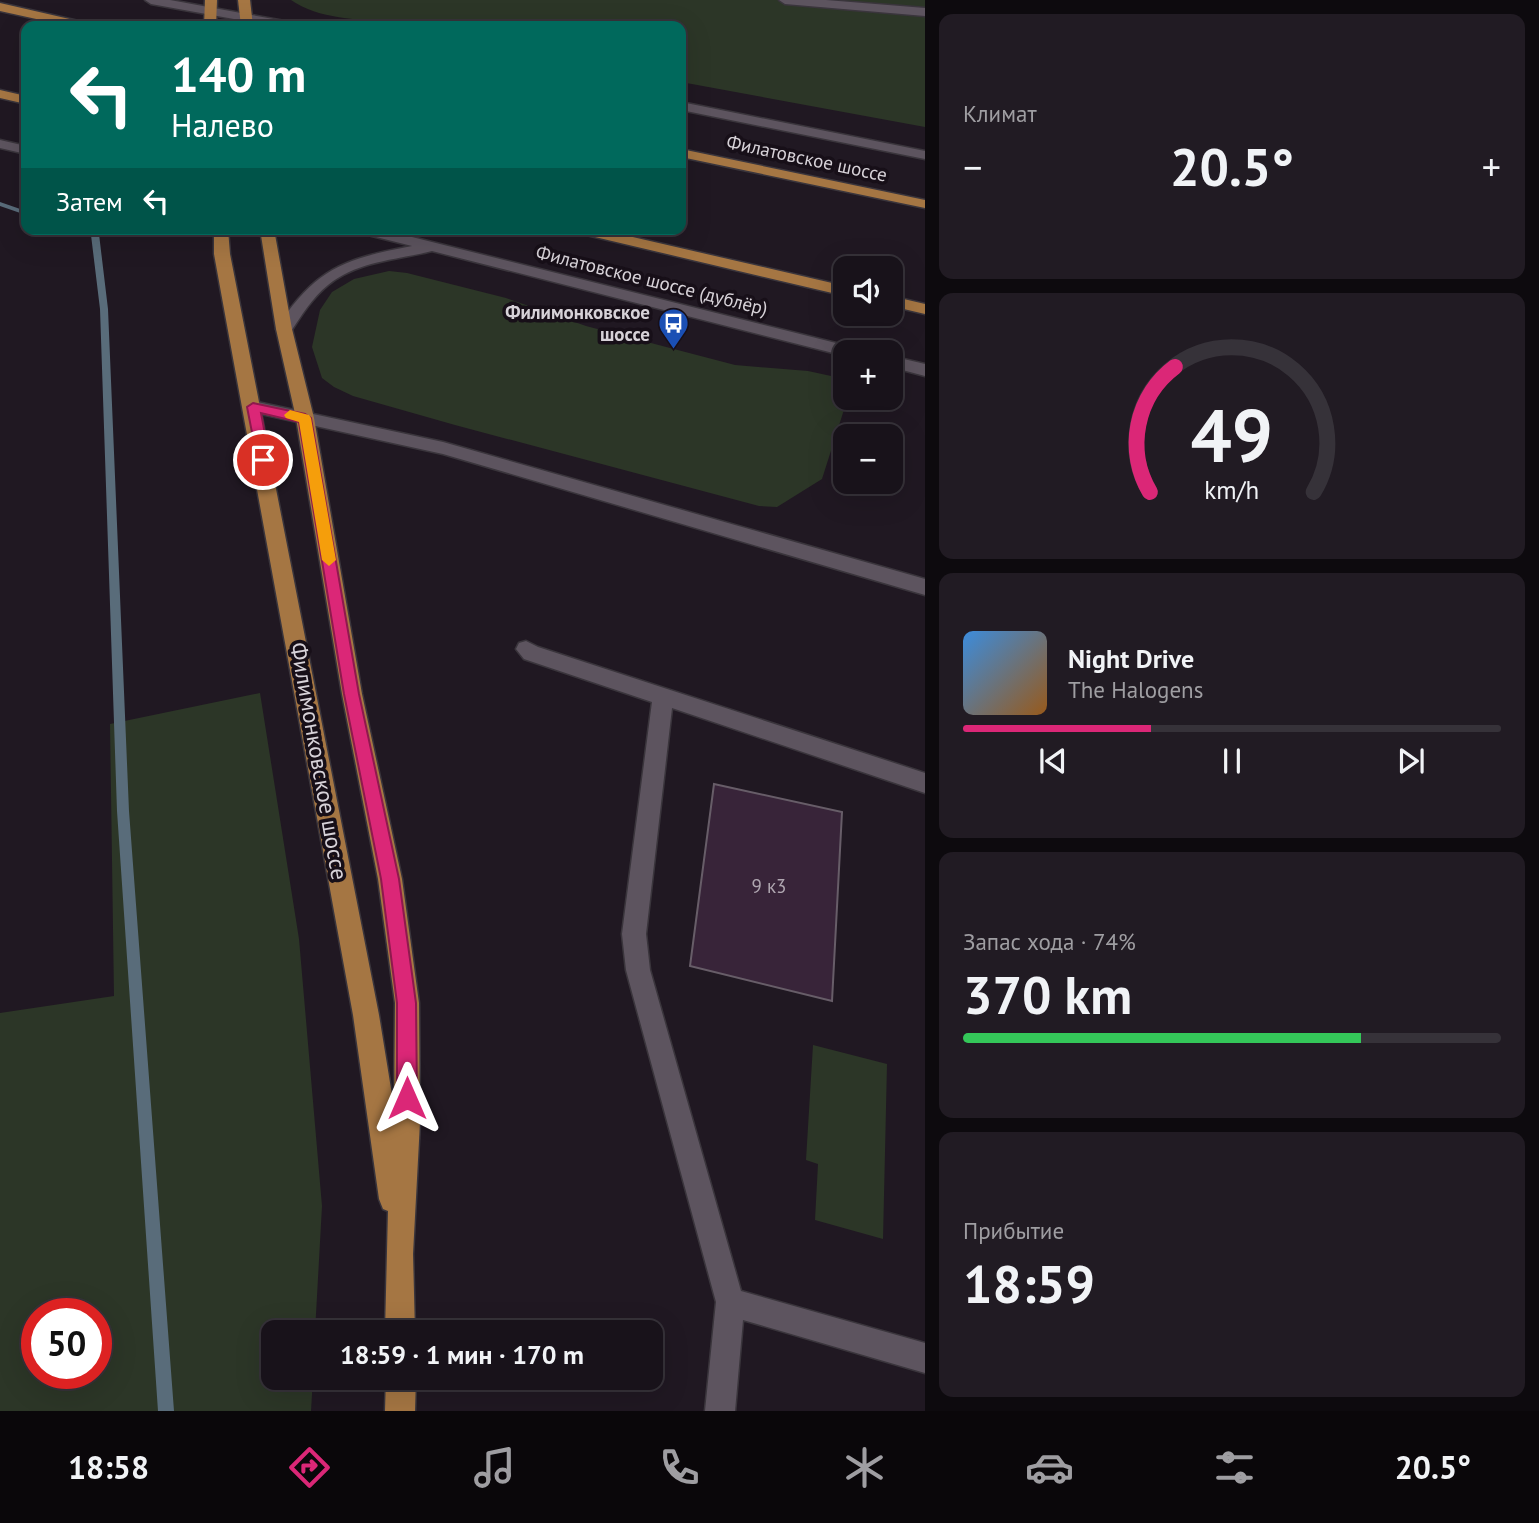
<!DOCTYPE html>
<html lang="ru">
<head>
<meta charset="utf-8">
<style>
  :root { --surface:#18121a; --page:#211b23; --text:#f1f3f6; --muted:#9f9ea2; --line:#363239; --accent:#db2777 }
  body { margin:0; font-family:"PT Sans",sans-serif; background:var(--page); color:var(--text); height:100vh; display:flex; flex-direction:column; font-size:26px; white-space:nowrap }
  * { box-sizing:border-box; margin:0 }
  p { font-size:23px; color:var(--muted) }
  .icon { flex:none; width:38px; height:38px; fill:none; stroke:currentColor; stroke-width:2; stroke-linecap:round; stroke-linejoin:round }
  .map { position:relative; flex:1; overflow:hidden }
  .details { display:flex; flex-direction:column; gap:14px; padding:14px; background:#0d0a0e; width:614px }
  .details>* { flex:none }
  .top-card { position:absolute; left:21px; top:21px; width:665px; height:214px; border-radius:14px; box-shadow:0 7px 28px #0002,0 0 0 2px var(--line); background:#00695c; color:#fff; overflow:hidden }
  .fabs { position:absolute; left:833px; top:256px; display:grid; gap:14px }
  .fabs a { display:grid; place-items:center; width:70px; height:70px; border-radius:14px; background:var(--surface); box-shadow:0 7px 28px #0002,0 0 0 2px var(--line); font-size:35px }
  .speed { position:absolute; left:21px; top:1298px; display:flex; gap:14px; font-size:35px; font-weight:700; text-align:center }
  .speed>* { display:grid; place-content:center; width:91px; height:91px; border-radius:50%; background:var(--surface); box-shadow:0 7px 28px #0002,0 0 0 2px var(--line); line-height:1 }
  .speed .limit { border:10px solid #d22; background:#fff; color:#111 }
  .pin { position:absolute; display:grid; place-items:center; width:60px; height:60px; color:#fff; margin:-30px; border:4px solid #fff; border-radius:50%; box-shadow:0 2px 7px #0007 }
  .me { position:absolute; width:77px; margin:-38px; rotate:0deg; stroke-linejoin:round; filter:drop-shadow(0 0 5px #0008) }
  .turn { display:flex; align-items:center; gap:24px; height:147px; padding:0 35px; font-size:32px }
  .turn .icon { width:91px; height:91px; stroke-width:2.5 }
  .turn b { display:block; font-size:49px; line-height:60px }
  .then { display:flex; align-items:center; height:66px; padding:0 35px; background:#0003; gap:14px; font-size:26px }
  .big { font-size:52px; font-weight:800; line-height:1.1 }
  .details .widget { flex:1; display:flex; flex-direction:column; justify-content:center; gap:10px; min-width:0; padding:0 24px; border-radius:14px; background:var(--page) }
  .details .dial { align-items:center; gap:0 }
  .dial svg { height:182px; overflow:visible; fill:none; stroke:var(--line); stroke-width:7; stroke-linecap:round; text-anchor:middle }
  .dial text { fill:var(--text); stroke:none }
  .song { display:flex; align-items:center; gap:21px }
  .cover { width:84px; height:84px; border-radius:10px; background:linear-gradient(135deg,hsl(210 70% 55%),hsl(30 70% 35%)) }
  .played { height:7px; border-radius:4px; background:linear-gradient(90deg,var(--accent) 35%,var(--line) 35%) }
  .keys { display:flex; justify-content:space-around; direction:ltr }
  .heat { display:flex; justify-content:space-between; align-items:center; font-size:38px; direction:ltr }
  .charge { height:10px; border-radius:5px; background:linear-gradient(90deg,#34c759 74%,var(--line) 0) }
  .trip { position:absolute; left:261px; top:1320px; width:402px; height:70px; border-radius:14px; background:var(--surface); box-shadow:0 7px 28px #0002,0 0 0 2px var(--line); font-weight:800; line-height:70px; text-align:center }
  .tab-bar { display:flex; height:112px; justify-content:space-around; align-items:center; background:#0a070a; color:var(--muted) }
  .tab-bar .icon { width:49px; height:49px }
  .tab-bar .on { color:var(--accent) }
  .tab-bar b { font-size:32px; color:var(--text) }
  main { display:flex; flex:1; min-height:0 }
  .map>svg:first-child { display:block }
  .green { fill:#2c3627; fill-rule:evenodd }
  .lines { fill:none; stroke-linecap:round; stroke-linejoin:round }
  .stream { fill:#596c7a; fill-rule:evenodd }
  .building { fill:#382439; stroke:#675d68; stroke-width:2 }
  .minor-casing { stroke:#3a353c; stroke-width:3 }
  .major-casing { stroke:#3a353c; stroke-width:3 }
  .minor { fill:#5d545f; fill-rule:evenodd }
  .major { fill:#a57643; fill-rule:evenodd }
  .route { fill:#db2777; stroke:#8e194d; stroke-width:2 }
  .slow { fill:#f59e0b }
  .labels { text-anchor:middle; stroke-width:7; stroke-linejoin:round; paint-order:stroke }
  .far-street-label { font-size:19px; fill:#d7d2d8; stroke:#170f18 }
  .far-poi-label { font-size:19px; font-weight:bold; fill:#d7d2d8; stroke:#170f18; text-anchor:end }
  .number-label { font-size:19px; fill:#afa6b0 }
  .street-label { font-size:23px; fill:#d7d2d8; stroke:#170f18 }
</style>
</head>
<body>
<main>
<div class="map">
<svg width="925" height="1411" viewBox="0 0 925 1411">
  <rect width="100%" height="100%" fill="#201822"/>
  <!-- green -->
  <g class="green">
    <path d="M291,0H925V127L681,82V26C583,26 485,30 388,22C356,19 318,19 291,0Z"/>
    <polygon points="389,271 407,273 506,298 586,326 735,365 808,371 845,379 845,397 848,397 822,479 777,507 759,506 455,425 353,396 334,387 322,378 312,347 320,310 332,292 354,279"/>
    <path d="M260,693L299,939L322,1206L315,1332H273V1377H313L311,1411H0V1013L114,996L110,724ZM96,1314V1374H37V1314Z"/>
    <polygon points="813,1045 887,1064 883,1239 815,1220 818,1164 806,1160"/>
  </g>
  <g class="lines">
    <!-- stream -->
    <g class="stream">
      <polygon points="0,202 26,211 26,215 0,206"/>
      <polygon points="75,229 87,229 99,234 108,309 129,811 174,1411 158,1411 117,811 100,309 91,235"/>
    </g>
  </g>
  <!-- building -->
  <polygon class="building" points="714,784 842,812 832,1001 690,966"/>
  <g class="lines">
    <defs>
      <g id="minor">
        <polygon points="145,0 170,0 290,22 296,26 272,26 151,4"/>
        <polygon points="779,0 826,0 925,8 925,16 785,4"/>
        <polygon points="681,102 925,151 925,159 681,110"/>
        <polygon points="0,140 26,146 26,154 0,148"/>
        <path d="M354,229H380L852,347L860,352H845V356L432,251C397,260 357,261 328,285C312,298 301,316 290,333H278L276,329C315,269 343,259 412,246L356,232Z"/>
        <polygon points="891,356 925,364 925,376 891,367"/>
        <polygon points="253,401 443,442 925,579 925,595 443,454 247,411 244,407"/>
        <polygon points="526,641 538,647 925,773 925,793 672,708 646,934 650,970 741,1291 925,1343 925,1373 743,1320 735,1411 705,1411 716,1302 626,970 622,934 652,702 524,659 516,649 519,643"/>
      </g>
      <g id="major">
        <polygon points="205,0 217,0 216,26 204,26"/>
        <polygon points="238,0 250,0 253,26 241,26"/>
        <polygon points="0,3 87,23 89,26 68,26 0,11"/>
        <polygon points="0,90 26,96 26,104 0,98"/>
        <polygon points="681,149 925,200 925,208 681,157"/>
        <polygon points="214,229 228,229 230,254 379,1015 394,1107 395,1003 378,879 342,694 296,418 276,329 260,229 274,229 292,329 314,418 362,694 402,879 419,1003 420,1122 413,1254 415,1332 385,1332 388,1211 383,1209 379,1199 353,1015 214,254"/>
        <polygon points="571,229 598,229 845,286 845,296 578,233"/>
        <polygon points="891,296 925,304 925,314 891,306"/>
        <polygon points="386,1377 416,1377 415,1411 385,1411"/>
      </g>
    </defs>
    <!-- minor casing -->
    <use href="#minor" class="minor-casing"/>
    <!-- major casing -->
    <use href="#major" class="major-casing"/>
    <!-- minor -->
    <use href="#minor" class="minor"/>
    <!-- major -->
    <use href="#major" class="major"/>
  </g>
  <!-- route -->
  <polygon class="route" points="253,403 305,414 311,418 359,694 399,879 416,1003 417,1098 414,1105 407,1108 400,1105 397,1098 397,1003 381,879 344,694 299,422 261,413 270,460 263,465 258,463 247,407"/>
  <!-- slow -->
  <polygon class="slow" points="290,410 309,415 311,418 336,560 329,566 322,560 299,422 286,418 284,415"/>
  <!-- icons -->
  <defs>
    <symbol id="bus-pin" viewBox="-11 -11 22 30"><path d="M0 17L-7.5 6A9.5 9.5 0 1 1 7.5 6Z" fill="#1a4fb4" stroke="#170f18"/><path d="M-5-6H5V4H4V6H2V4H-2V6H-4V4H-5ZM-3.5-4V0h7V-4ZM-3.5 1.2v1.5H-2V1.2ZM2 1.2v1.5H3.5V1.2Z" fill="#fff"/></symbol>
  </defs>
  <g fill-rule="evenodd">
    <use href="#bus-pin" x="656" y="306" width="35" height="47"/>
  </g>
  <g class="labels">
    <!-- far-street labels -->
    <g class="far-street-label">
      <text transform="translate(807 158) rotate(12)" y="7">Филатовское шоссе</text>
      <text transform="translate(652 280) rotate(14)" y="7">Филатовское шоссе (дублёр)</text>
    </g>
    <!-- far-poi labels -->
    <g class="far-poi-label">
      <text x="650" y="319">Филимонковское<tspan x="650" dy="22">шоссе</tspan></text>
    </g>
    <!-- number labels -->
    <g class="number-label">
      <text x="769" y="893">9 к3</text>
    </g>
    <!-- street labels -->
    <g class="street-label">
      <text transform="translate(319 761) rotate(80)" y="8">Филимонковское шоссе</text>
    </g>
  </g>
</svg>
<div class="fabs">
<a><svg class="icon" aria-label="sound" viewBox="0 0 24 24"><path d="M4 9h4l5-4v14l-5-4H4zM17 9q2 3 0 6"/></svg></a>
<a>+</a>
<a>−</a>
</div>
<div class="speed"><div class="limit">50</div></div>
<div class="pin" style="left:263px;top:460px;background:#d93025"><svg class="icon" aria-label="arrive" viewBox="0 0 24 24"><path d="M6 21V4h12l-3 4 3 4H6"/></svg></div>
<svg class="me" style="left:407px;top:1098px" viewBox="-20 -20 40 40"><path d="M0-17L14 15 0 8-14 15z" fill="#db2777" stroke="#fff" stroke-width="4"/></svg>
<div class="trip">18:59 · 1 мин · 170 m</div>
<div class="top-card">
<div class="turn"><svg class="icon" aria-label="left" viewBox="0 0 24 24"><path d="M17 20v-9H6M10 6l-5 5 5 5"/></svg><div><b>140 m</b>Налево</div></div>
<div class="then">Затем<svg class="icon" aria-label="left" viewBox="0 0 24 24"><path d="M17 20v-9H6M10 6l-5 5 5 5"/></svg></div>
</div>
</div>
<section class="details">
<div class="widget"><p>Климат</p>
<div class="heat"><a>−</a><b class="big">20.5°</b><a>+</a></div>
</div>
<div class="widget dial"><svg viewBox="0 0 100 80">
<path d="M14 69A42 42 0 1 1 86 69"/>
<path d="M14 69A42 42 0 0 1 25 14" stroke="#db2777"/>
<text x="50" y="56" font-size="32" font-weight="700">49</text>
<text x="50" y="72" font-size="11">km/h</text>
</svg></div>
<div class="widget">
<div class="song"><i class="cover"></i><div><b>Night Drive</b><p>The Halogens</p></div></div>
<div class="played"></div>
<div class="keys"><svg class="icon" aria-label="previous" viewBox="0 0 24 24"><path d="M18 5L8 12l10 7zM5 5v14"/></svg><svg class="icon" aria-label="pause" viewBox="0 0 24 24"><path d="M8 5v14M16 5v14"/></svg><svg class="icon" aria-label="next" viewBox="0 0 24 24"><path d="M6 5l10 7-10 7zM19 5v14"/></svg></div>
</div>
<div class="widget"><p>Запас хода · 74%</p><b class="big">370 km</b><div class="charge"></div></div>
<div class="widget"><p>Прибытие</p><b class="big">18:59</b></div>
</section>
</main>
<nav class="tab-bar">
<b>18:58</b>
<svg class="icon on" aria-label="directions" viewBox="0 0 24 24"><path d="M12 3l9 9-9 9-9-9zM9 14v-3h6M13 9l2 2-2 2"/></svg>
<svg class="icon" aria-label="music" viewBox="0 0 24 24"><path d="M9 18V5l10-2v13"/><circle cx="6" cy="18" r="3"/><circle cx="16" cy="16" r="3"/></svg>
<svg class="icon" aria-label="phone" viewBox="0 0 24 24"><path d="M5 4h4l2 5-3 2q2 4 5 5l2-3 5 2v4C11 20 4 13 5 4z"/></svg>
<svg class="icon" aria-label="climate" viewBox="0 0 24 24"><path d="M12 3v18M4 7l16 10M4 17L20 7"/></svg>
<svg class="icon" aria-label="car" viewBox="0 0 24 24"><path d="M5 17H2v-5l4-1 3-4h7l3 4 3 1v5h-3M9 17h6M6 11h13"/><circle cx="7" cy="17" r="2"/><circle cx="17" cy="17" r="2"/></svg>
<svg class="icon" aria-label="filters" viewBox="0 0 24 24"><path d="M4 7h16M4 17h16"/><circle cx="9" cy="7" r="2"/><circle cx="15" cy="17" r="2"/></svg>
<b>20.5°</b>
</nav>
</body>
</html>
